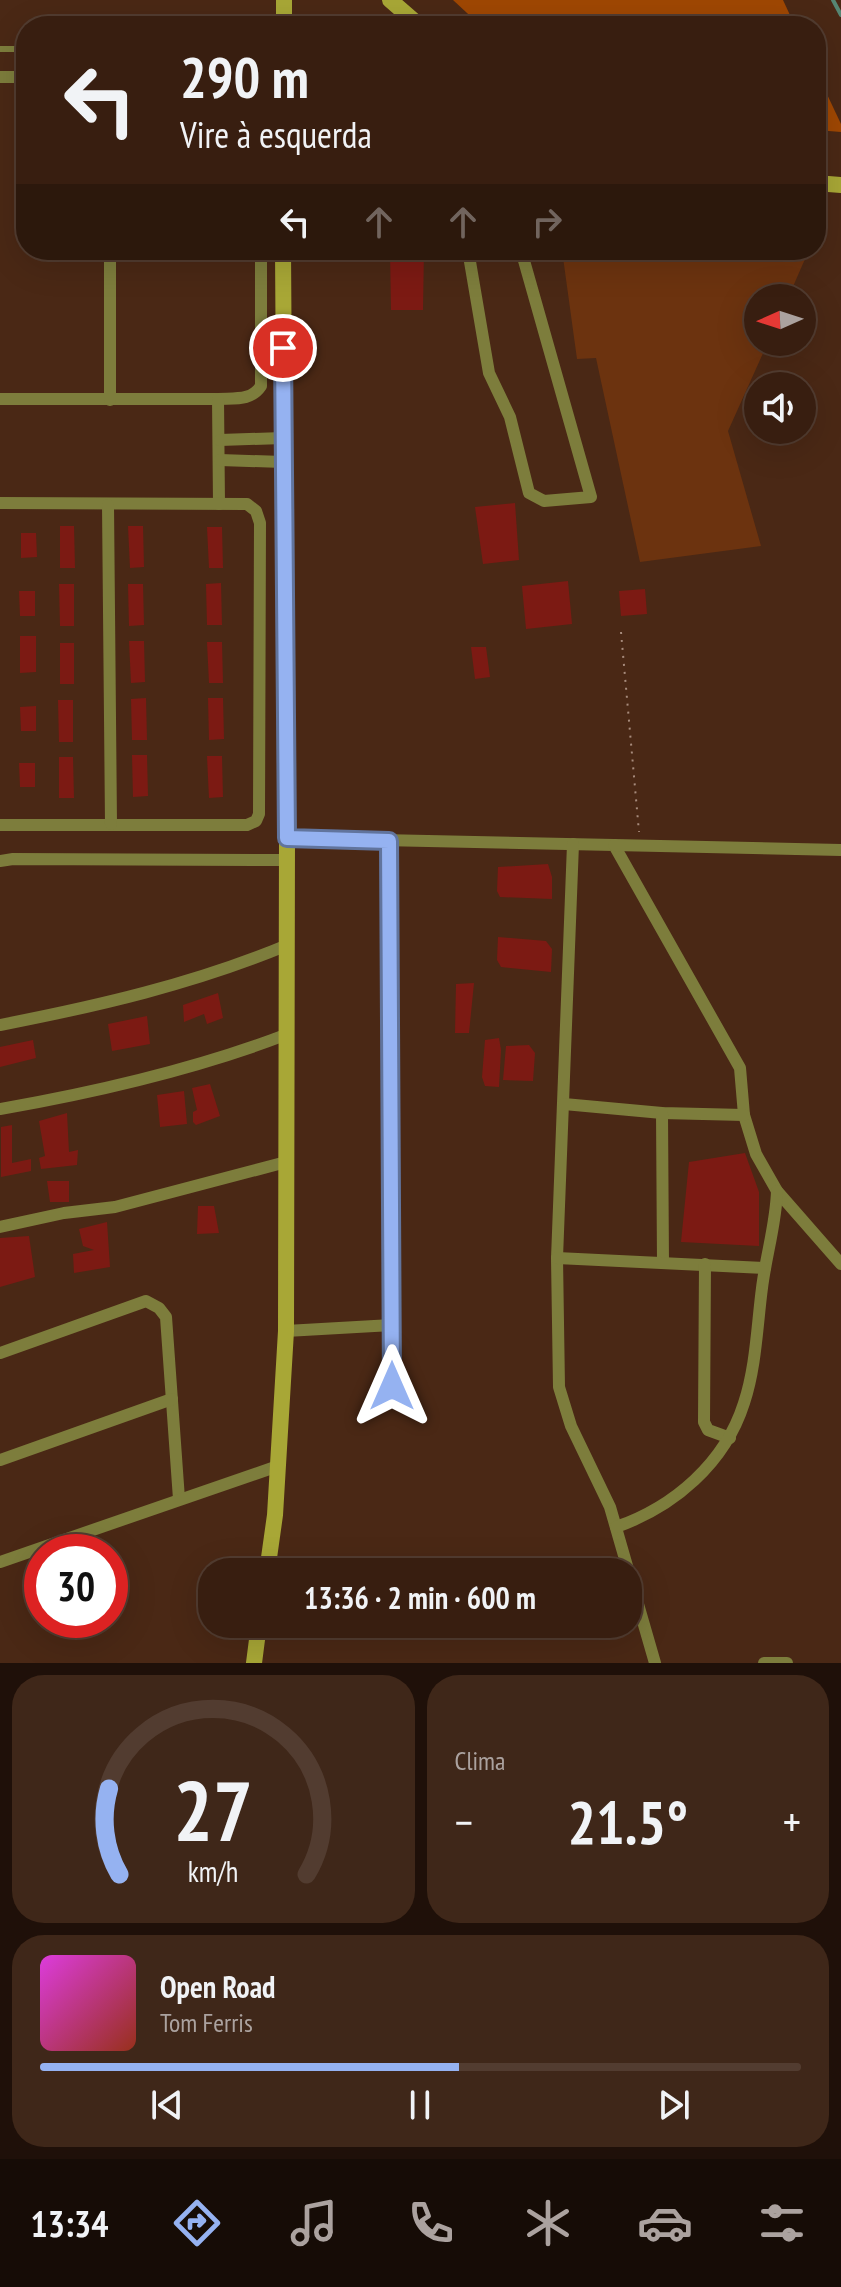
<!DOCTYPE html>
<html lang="pt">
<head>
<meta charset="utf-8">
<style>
  :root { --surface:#381e10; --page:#3f2719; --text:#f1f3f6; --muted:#aba29f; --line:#523c30; --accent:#95b2f1 }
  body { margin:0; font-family:"PT Sans Narrow",sans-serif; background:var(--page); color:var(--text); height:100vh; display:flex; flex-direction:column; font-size:30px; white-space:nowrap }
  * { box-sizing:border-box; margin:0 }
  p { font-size:26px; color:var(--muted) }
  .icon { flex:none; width:44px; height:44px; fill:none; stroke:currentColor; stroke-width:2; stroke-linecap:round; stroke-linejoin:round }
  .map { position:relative; height:1663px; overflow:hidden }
  .sheet { display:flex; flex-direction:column; gap:12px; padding:12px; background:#1f1009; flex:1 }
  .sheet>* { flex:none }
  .top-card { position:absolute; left:16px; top:16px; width:810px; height:244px; border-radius:32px; box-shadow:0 8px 32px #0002,0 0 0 2px var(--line); background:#381e10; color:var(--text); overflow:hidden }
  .needle { width:52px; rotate:267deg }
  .controls { position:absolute; left:744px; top:284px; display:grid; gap:16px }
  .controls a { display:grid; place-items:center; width:72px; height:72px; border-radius:50%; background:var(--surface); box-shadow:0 8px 32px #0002,0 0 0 2px var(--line); font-size:40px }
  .speed { position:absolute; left:24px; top:1534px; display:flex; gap:16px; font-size:40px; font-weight:700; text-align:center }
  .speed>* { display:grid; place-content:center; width:104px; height:104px; border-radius:50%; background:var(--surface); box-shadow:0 8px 32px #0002,0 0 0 2px var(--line); line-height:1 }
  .speed .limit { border:12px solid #d22; background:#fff; color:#111 }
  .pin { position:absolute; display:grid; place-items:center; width:68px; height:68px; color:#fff; margin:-34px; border:4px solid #fff; border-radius:50%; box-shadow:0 2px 8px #0007 }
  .me { position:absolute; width:88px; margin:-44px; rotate:0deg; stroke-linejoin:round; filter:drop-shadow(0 0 6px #0008) }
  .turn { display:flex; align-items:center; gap:28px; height:168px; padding:0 32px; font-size:36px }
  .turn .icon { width:104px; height:104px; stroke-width:2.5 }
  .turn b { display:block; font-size:56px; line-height:68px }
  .lanes { display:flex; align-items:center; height:76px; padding:0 32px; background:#0003; justify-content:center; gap:40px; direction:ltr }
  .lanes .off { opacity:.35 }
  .big { font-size:60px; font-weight:700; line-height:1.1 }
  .sheet .widget { flex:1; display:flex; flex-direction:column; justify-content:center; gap:12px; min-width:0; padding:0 28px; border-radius:32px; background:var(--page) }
  .sheet .dial { align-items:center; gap:0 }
  .dial svg { height:208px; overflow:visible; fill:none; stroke:var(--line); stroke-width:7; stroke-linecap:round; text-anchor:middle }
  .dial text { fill:var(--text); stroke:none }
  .song { display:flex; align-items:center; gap:24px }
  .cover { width:96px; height:96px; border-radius:12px; background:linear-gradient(135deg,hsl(300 70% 55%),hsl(10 70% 35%)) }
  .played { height:8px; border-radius:4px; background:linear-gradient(90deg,var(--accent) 55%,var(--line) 55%) }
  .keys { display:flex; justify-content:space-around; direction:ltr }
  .heat { display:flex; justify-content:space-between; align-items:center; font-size:44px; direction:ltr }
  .sheet .tiles { flex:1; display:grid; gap:12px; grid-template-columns:1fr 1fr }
  .widget:last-child { grid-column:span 2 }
  .trip { position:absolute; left:198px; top:1558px; width:444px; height:80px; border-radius:32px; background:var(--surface); box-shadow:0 8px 32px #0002,0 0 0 2px var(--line); font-weight:700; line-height:80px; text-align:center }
  .menu { display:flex; height:128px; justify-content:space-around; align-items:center; background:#160c06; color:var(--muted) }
  .menu .icon { width:56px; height:56px }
  .menu .on { color:var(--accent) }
  .menu b { font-size:36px; color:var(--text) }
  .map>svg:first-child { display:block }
  .green { fill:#6c330f }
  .forest { fill:#9f4703 }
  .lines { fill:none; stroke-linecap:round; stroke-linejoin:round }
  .stream { stroke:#568673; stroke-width:4 }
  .building { fill:#7c1a13 }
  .path { stroke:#a78b7c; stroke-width:2; stroke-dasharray:2 6; stroke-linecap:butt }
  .lane { stroke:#7d7d3c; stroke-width:6 }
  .street { stroke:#7d7d3c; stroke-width:12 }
  .secondary { stroke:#a8a736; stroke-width:16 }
  .route-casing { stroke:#61749d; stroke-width:20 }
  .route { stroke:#95b2f1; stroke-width:14 }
</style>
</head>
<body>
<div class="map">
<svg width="841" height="1663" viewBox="0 0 841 1663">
  <rect width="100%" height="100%" fill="#4a2815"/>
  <!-- green -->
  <polygon class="green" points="562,250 784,250 805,259 788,298 758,298 758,342 768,342 728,431 761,546 640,562 596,358 577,359"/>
  <!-- forest -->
  <g class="forest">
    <polygon points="453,0 783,0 795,26 481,26"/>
    <polygon points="816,71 841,124 841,132 816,130"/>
  </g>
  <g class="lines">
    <!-- stream -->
    <polyline class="stream" points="833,0 841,15"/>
  </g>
  <!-- building -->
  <g class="building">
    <polygon points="390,250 424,250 423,310 391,310"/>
    <polygon points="515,503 519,560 483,564 475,507"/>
    <polygon points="60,526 74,526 75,568 60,568"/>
    <polygon points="128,526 143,526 144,567 130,568"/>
    <polygon points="207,527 222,527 223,568 209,568"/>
    <polygon points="21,533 36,533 37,557 21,558"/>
    <polygon points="568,581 572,624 526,629 522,586"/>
    <polygon points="221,583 222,625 207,625 206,584"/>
    <polygon points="59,584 74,584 74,626 60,626"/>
    <polygon points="128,584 143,584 144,625 129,626"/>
    <polygon points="645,589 647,614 621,616 619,591"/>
    <polygon points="19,591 35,591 35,616 20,616"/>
    <polygon points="20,636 36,636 36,672 20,673"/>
    <polygon points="129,641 144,641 145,682 131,683"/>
    <polygon points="207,642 222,642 223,683 209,683"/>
    <rect x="60" y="643" width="14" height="41"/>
    <polygon points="471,647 486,647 490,677 475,679"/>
    <polygon points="146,698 147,740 132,740 131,699"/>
    <polygon points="208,698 223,698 224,739 209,740"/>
    <polygon points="58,700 73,700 73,742 59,742"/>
    <polygon points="36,706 36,731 21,731 20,707"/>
    <polygon points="132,755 147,755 148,796 133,797"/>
    <polygon points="207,756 222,756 223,797 209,798"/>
    <polygon points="59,757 73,757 74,798 59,798"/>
    <polygon points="19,763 35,763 35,787 20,787"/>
    <polygon points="548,864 552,877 552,899 500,897 497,891 498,867"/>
    <polygon points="498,937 546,941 552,949 551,972 501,967 497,960"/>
    <polygon points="474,983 469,1033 455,1033 456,984"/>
    <polygon points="218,993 223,1018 207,1024 204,1014 184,1022 183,1005"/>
    <polygon points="147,1016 150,1044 112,1051 108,1024"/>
    <polygon points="499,1038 501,1050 499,1087 485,1086 482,1077 485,1040"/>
    <polygon points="33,1040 36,1058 0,1067 0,1047"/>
    <polygon points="529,1045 535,1053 533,1081 503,1080 506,1046"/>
    <polygon points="210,1084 220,1116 196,1125 193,1122 193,1112 197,1110 192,1088"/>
    <polygon points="184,1091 187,1124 160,1127 157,1095"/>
    <polygon points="67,1113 69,1152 78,1150 77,1165 41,1169 39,1158 45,1156 39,1121"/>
    <polygon points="12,1125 12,1163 31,1159 31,1171 1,1177 1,1127"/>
    <polygon points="745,1153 759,1192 759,1246 681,1242 689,1162"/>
    <polygon points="47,1181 69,1181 69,1202 50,1202"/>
    <polygon points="198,1206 214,1206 219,1233 197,1234"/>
    <polygon points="107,1222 110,1267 74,1273 73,1254 94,1250 83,1246 79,1229"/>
    <polygon points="29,1236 35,1277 0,1287 0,1238"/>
  </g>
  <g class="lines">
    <!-- path -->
    <polyline class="path" points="621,632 639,832"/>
    <!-- lane -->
    <polyline class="lane" points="0,49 26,49"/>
    <!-- street -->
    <g class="street">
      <polyline points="0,77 26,77"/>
      <polyline points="468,250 489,373 510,417 529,493 544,501 591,497 521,250"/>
      <path d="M0,399H218C235,398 251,401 261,386V250"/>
      <polyline points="218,399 219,504"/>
      <polyline points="110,400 110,250"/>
      <polyline points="220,440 283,438"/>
      <polyline points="220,460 283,462"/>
      <polyline points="0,503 247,504 256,511 260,523 259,814 256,821 247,825 0,825"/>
      <polyline points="108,505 111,824"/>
      <polyline points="287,838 614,845 740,1068 744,1115 756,1154 777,1191 841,1264"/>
      <polyline points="389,841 392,1386"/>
      <polyline points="573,844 557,1258 559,1387 571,1426 610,1507 655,1663"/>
      <polyline points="614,845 841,850"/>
      <polyline points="0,861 13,859 286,860"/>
      <path d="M0,1025C98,1006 193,984 285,946"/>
      <polyline points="564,1104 662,1113 744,1115"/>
      <path d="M0,1109C97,1092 193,1070 285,1035"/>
      <polyline points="662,1113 663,1263"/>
      <polyline points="0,1227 64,1213 115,1207 286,1162"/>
      <polyline points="557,1258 765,1268"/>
      <polyline points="705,1264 704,1422 708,1430 730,1438"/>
      <polyline points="286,1331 392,1325"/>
      <polyline points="0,1353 146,1301 159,1308 166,1317 179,1499"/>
      <polyline points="0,1460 172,1399"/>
      <path d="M616,1527C674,1507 725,1463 744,1403C756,1367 757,1326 762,1288C766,1255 776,1224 777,1191"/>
      <polyline points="0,1562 278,1466"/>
      <polyline points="764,1663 787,1663"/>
    </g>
    <!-- secondary -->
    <g class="secondary">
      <polyline points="390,0 420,26"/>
      <polyline points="284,26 284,0"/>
      <polyline points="816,183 841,185"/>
      <polyline points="267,1572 275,1515 286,1331 287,838 283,250"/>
      <polyline points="254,1663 259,1624"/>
    </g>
  </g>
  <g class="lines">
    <defs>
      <polyline id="route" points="283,348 287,838 389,841 392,1386"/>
    </defs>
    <!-- route casing -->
    <use href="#route" class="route-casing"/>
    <!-- route -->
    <use href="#route" class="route"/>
  </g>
</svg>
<div class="controls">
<a><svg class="needle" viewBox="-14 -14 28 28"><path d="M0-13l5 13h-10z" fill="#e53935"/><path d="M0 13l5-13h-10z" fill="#aba29f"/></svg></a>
<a><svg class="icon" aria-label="sound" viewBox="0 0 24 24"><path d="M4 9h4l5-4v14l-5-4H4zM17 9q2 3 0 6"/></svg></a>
</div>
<div class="speed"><div class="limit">30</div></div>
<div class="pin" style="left:283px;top:348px;background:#d93025"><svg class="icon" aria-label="arrive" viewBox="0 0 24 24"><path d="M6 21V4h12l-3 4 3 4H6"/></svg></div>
<svg class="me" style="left:392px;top:1386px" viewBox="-20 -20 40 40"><path d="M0-17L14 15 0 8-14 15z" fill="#95b2f1" stroke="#fff" stroke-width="4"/></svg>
<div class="trip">13:36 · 2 min · 600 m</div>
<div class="top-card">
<div class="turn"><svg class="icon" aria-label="left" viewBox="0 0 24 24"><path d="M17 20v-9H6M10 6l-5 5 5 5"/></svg><div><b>290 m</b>Vire à esquerda</div></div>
<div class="lanes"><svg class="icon" aria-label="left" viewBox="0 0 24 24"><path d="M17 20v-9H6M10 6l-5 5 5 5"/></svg><svg class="icon off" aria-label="ahead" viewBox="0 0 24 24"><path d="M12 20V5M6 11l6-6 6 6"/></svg><svg class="icon off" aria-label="ahead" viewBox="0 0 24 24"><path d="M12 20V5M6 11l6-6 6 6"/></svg><svg class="icon off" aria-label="right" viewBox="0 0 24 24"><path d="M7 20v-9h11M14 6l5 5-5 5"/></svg></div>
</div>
</div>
<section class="sheet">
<div class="tiles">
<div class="widget dial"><svg viewBox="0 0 100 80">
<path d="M14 69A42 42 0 1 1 86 69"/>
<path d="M14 69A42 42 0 0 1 10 36" stroke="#95b2f1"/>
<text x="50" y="56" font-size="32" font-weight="700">27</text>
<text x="50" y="72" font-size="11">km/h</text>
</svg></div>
<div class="widget"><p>Clima</p>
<div class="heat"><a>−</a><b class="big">21.5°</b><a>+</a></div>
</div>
<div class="widget">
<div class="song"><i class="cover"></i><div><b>Open Road</b><p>Tom Ferris</p></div></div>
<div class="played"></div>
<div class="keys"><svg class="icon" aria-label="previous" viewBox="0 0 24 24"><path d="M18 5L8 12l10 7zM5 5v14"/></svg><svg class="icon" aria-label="pause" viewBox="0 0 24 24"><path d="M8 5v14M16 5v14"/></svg><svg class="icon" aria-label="next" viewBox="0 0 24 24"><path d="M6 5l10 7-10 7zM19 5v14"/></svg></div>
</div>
</div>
</section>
<nav class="menu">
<b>13:34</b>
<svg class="icon on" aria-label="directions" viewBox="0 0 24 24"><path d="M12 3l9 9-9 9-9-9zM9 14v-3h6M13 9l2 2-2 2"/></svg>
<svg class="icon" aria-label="music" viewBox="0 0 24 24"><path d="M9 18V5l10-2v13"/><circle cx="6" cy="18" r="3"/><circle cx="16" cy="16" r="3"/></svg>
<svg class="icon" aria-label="phone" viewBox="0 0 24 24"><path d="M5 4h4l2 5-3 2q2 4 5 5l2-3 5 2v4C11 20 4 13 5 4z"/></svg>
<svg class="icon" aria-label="climate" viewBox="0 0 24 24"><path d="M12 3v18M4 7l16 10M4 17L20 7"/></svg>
<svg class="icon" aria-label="car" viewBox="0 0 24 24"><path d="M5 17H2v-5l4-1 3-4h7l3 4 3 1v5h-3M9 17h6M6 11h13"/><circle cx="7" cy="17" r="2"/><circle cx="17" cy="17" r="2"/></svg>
<svg class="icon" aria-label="filters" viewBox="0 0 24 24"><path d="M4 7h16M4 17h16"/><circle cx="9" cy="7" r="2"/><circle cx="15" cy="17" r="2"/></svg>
</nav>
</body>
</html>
